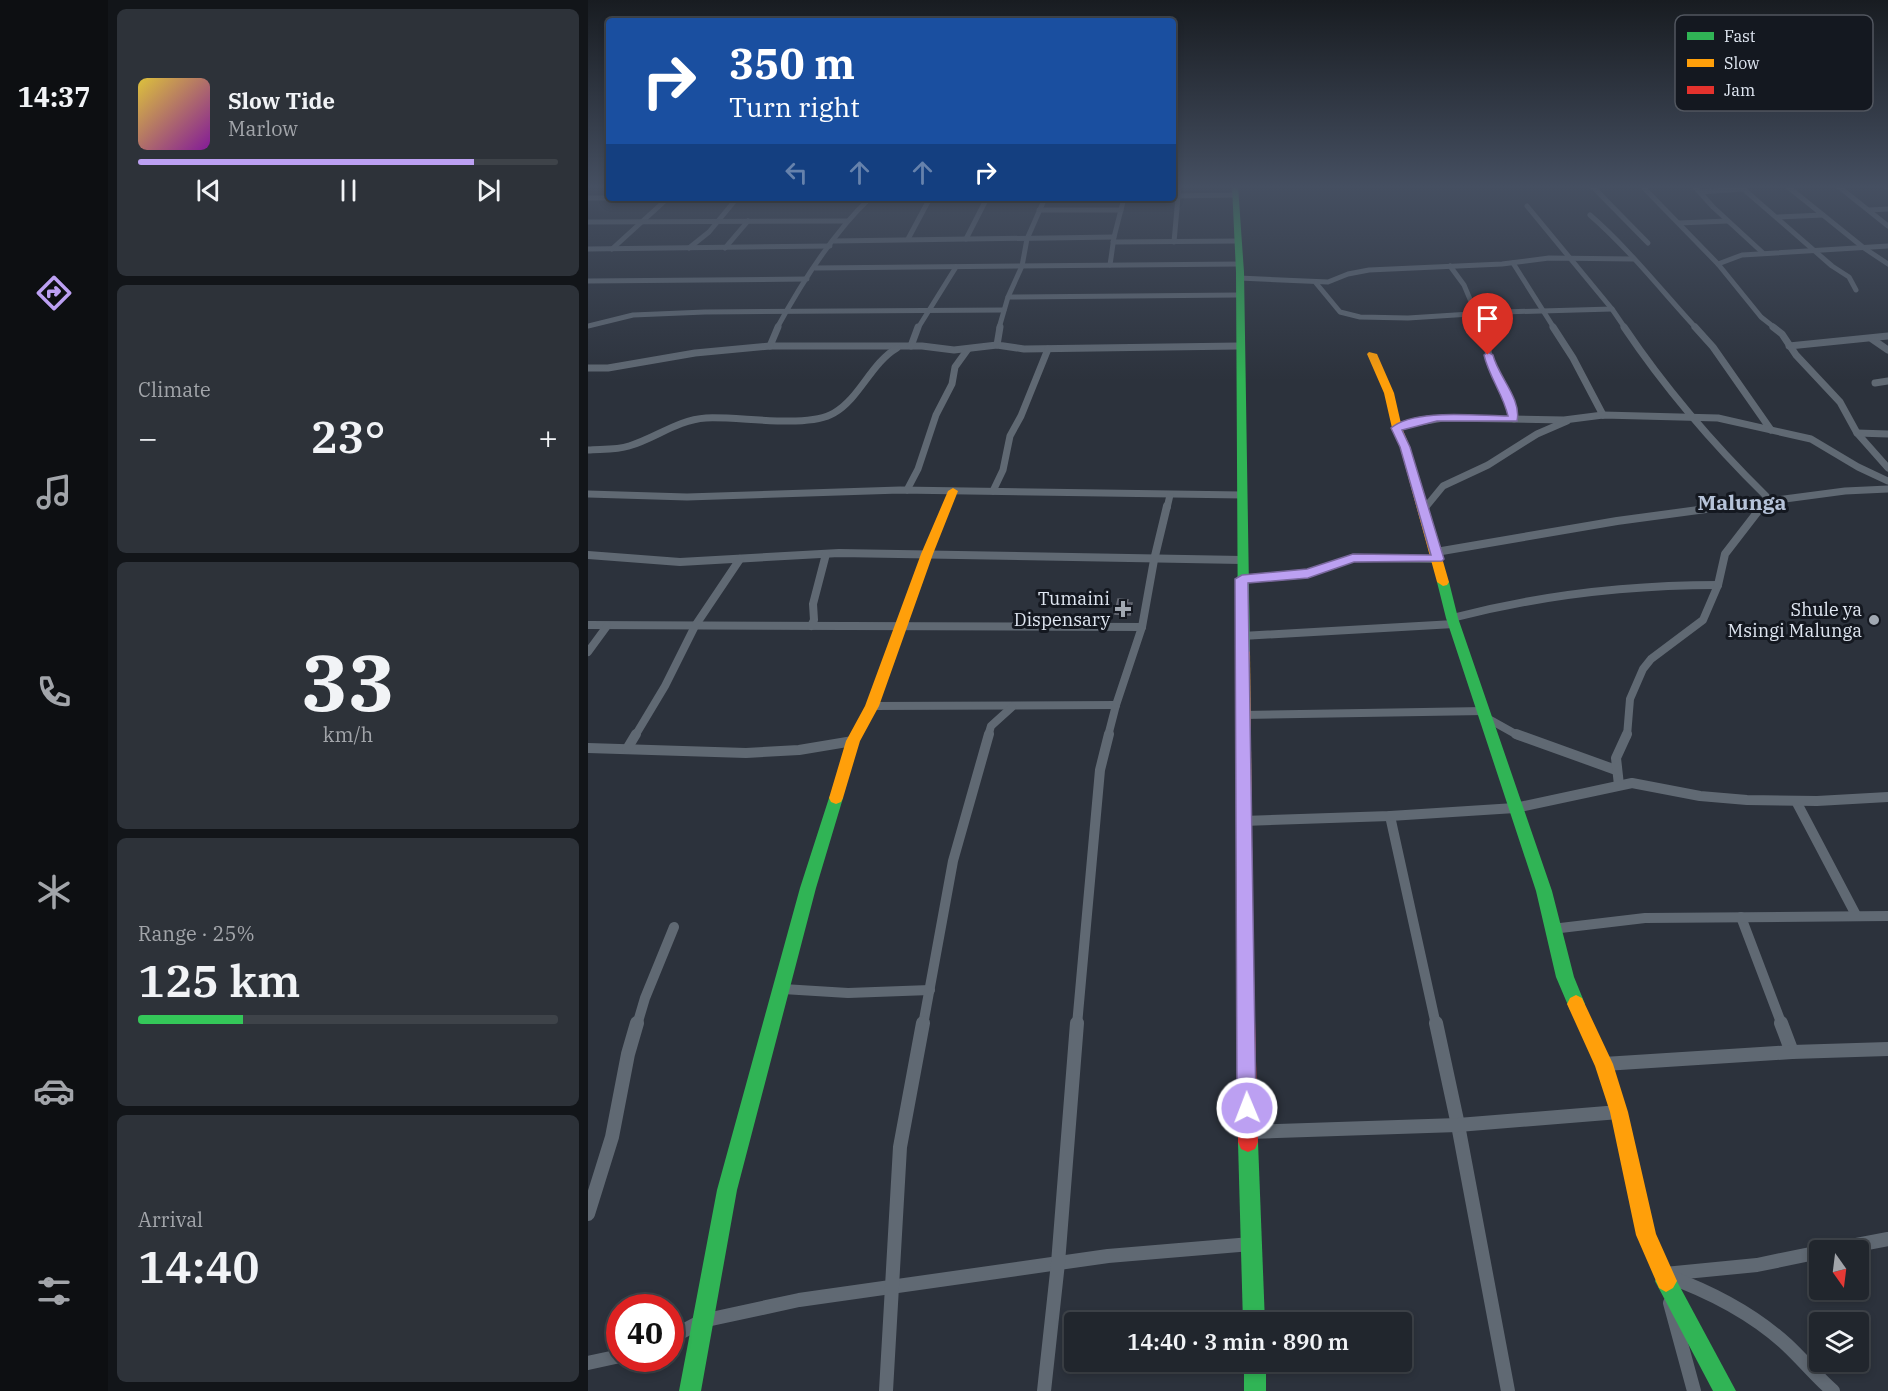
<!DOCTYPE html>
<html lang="en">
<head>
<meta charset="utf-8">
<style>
  :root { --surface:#21262d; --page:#2d3239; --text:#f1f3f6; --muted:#a2a5aa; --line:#3e4349; --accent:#bca0f2 }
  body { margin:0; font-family:"IBM Plex Serif",serif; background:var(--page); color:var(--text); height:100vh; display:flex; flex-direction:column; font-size:22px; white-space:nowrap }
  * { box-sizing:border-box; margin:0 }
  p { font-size:20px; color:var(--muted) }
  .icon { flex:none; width:33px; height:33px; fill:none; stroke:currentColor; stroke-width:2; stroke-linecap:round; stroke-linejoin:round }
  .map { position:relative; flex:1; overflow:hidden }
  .details { display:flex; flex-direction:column; gap:9px; padding:9px; background:#121519; width:480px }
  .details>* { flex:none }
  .guide { position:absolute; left:18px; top:18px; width:570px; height:183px; border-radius:6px; box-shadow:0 3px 9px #0003,0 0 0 2px var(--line); background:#1a4fa0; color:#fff; overflow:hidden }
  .needle { width:39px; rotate:166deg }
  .controls { position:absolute; left:1221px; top:1240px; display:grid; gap:12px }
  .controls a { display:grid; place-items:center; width:60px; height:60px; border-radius:6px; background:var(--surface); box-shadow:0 3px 9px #0003,0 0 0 2px var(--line); font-size:30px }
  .speed { position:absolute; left:18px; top:1294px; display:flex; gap:12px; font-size:30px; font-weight:700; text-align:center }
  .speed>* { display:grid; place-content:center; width:78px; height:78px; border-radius:50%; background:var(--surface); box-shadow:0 3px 9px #0003,0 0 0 2px var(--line); line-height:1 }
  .speed .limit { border:9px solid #d22; background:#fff; color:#111 }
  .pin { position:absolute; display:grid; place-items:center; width:51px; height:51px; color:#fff; margin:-62px -26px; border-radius:50% 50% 50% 0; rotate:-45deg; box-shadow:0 0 6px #0007 }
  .pin .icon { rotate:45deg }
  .me { position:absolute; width:66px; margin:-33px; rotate:359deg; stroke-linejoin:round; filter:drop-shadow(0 0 4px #0008) }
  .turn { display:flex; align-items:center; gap:21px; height:126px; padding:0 24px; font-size:27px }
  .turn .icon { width:78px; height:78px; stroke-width:2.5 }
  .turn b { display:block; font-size:42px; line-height:51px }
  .lanes { display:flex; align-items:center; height:57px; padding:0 24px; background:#0003; justify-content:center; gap:30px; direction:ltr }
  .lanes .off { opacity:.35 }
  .big { font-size:45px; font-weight:600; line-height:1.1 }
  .details .card { flex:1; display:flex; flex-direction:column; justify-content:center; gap:9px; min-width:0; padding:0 21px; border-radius:9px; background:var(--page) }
  .details .dial { align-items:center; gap:0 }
  .dial b { font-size:78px; line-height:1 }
  .song { display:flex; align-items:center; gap:18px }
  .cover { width:72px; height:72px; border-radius:9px; background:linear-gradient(135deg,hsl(50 70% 55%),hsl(290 70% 35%)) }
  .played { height:6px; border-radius:3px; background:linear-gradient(90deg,var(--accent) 80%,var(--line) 80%) }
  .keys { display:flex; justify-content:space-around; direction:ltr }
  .heat { display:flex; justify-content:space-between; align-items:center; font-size:33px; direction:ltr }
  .charge { height:9px; border-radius:4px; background:linear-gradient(90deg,#34c759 25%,var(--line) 0) }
  .trip { position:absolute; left:476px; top:1312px; width:348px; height:60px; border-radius:6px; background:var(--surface); box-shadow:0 3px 9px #0003,0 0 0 2px var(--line); font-weight:600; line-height:60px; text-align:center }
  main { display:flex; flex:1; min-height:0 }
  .tabs { display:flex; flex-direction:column; width:108px; justify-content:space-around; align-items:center; background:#0d0f12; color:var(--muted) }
  .tabs .icon { width:42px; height:42px }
  .tabs .on { color:var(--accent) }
  .tabs b { font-size:27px; color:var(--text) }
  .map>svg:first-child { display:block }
  .building { fill:#494b5e; stroke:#666a73; stroke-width:1.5 }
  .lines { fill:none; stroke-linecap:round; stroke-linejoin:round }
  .street-far4 { stroke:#606973; stroke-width:5 }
  .street-far3 { stroke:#606973; stroke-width:7 }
  .street-far2 { stroke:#606973; stroke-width:8 }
  .street-far1 { stroke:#606973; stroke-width:10 }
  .street { stroke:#606973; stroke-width:14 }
  .fast { fill:#30b455; fill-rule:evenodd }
  .slow { fill:#ff9f0a; fill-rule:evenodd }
  .jam { fill:#e5322d; fill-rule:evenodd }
  .route { fill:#bca0f2; stroke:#7a689d; stroke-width:1.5 }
  .poi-dot { fill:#a1a8b2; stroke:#141820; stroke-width:2 }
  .labels { text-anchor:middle; stroke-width:6; stroke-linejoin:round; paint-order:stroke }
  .poi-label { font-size:18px; fill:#e0e7f2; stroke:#141820; text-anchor:end }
  .quarter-label { font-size:21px; font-weight:bold; fill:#b6c3d9; stroke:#141820 }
  .key { fill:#141820; stroke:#51565f; stroke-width:1.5 }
  .key-label { font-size:16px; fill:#e0e7f2 }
</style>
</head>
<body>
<main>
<nav class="tabs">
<b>14:37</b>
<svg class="icon on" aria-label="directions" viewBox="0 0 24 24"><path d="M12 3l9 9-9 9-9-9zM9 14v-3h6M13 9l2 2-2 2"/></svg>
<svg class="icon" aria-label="music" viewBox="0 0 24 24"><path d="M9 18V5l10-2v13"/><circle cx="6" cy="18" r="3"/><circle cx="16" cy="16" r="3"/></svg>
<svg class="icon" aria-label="phone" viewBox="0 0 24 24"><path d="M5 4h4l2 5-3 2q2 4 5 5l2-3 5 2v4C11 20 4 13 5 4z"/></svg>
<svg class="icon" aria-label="climate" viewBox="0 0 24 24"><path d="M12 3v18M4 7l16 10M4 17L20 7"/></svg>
<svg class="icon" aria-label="car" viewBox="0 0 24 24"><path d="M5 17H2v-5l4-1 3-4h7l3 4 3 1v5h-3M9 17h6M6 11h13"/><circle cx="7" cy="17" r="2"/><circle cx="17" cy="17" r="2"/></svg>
<svg class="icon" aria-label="filters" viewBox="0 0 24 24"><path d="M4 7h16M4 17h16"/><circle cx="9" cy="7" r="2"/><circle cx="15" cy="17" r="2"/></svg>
</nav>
<section class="details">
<div class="card">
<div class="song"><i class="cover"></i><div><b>Slow Tide</b><p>Marlow</p></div></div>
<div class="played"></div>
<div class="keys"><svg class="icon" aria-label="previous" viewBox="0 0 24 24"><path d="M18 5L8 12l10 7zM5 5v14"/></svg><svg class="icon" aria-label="pause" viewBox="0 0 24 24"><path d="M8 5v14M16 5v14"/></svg><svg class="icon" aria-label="next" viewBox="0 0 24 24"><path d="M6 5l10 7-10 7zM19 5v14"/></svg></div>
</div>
<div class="card"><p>Climate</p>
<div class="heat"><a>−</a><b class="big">23°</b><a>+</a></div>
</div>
<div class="card dial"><b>33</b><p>km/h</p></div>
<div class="card"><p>Range · 25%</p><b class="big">125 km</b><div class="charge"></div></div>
<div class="card"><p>Arrival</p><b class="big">14:40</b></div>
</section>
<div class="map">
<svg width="1300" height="1391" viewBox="0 0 1300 1391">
  <rect width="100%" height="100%" fill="#2c323c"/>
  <!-- building -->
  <polygon class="building" points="530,599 540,600 539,603 544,603 542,615 527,614"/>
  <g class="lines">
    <!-- street-far4 -->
    <g class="street-far4">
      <polyline points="1004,186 1060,243"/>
      <polyline points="1054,186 1130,264 1173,317 1187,328"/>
      <polyline points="1106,186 1125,207 1175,253"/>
      <polyline points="1152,186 1244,266 1261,277 1268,290"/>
      <polyline points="1199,186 1276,248 1300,264"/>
      <polyline points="1250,186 1300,226"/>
      <polyline points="1297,186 1300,188"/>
      <polyline points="1112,192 1155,189"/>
      <polyline points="585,196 647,195"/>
      <polyline points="0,198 21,198"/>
      <polyline points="939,206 1024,309 1037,328"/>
      <polyline points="451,210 533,210"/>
      <polyline points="1281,210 1300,209"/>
      <path d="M1002,215C1041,249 1073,290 1108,328"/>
      <polyline points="1190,217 1235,215"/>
      <polyline points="0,222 259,221"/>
      <polyline points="1091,223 1139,221"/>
      <polyline points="320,239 342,198"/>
      <polyline points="378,239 399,198"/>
      <polyline points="246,241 526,237"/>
      <polyline points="525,242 650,241"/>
      <polyline points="586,242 591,186"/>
      <polyline points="101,248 121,232 149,198"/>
      <polyline points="137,248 160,221"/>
      <polyline points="0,249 242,246"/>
      <polyline points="24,249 80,198"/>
      <polyline points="925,263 966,328"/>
      <polyline points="1130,264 1154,255 1300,246"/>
      <polyline points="522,265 526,237 536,198"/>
      <polyline points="862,266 876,285 884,304 898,321 901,328"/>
      <polyline points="227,268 651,264"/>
      <polyline points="651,278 740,282 760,274 781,270 914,264 961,258 1045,259"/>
      <polyline points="0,281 219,279"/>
      <polyline points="728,283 752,312 772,317 820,318 914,312 1024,309"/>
      <polyline points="420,297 650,295"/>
      <polyline points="0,326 45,315 117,312 416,310"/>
      <path d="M189,328C214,282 244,234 282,198"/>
      <polyline points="330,328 368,267"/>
      <polyline points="411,328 420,297 434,266 439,239 457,198"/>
    </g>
    <!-- street-far3 -->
    <g class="street-far3">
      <polyline points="190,327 182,346 334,346 366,350 409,345"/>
      <polyline points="412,327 409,345 436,349 650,346"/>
      <polyline points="901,327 898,341 903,365 921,399 926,419"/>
      <polyline points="965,327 985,358 1015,415"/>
      <path d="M1036,327C1077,388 1125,444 1178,496L1179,501"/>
      <polyline points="1107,327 1125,347 1183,430"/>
      <polyline points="1185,327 1194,334 1208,355 1252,402 1269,433 1300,468"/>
      <polyline points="1284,339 1300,350"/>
      <polyline points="323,346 330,327"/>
      <polyline points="1201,346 1300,336"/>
      <polyline points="0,368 20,368 107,353 182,346"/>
      <polyline points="1287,383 1300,381"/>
      <polyline points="809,426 855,418 976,420 1015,415 1130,418 1223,439 1270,467 1300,481"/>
      <polyline points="1269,433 1300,434"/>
      <path d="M0,450C13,449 29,450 41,446C68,438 89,420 118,418C151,416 219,429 246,413C272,398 283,363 309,348"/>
      <polyline points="319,490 330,469 348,415 364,384 367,367 380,349"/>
      <polyline points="405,491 415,470 422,436 433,416 460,349"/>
      <polyline points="0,494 99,497 312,490 654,495"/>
      <polyline points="579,508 582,495"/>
      <polyline points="837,508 855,486 900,465 949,434 979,421"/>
      <polyline points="1129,508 1257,491 1300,489"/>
      <polyline points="1173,508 1179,501"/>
    </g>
    <!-- street-far2 -->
    <g class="street-far2">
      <polyline points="835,510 838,506"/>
      <polyline points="848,552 1029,521 1140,506"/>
      <polyline points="0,555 92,562 251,553 654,560"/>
      <polyline points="653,579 720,573 765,558 850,559"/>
      <path d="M864,618C952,595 1039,585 1130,585"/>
      <polyline points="0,625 554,627"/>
      <polyline points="223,626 226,620 225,604 238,554"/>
      <polyline points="654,636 866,624"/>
      <polyline points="0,652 19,626"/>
      <polyline points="284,706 528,705"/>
      <polyline points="655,715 896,711"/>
      <polyline points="897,717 931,736"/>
      <polyline points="47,736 77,686 107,626 152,559"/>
      <polyline points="400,736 403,726 424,707"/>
      <polyline points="520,736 528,705 554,627 566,560 579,506"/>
      <polyline points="1039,736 1042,699 1055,669 1063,659 1115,620 1130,585 1137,554 1174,506"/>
    </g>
    <!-- street-far1 -->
    <g class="street-far1">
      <polyline points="928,734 1028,770"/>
      <polyline points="0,748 158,753 211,750 265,741"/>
      <polyline points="39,749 48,734"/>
      <polyline points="1031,785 1028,758 1039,734"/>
      <polyline points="1209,803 1268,915"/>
      <polyline points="802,816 848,1025"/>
      <polyline points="655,821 802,816 927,808 1044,783 1112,796 1159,800 1229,801 1300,797"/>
      <polyline points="1153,917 1194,1025"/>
      <polyline points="964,929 1057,918 1300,916"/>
      <polyline points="195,989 260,993 342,990"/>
      <polyline points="49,1025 57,998 86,927"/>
      <polyline points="335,1025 365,861 401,734"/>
      <polyline points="489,1025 512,770 521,734"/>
    </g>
    <!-- street -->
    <g class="street">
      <polyline points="848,1023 870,1125 920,1391"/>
      <polyline points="1193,1023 1204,1052"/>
      <polyline points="1016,1064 1204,1052 1300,1049"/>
      <polyline points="659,1132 870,1125 1031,1112"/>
      <polyline points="0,1214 24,1137 40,1054 49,1023"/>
      <polyline points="1237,1251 1300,1239"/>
      <polyline points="1077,1274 1169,1265 1232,1252"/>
      <path d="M1076,1275C1121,1291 1164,1313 1199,1345C1215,1360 1229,1377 1245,1391"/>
      <polyline points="1082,1303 1106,1391"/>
      <polyline points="82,1338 114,1321 211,1300 520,1256 663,1244"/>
      <polyline points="0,1363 32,1356"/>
      <polyline points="298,1391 312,1147 335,1023"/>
      <polyline points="456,1391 470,1263 489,1023"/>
    </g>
    <!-- fast -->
    <g class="fast">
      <polygon points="644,186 650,186 656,272 662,652 656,657 650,652 648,272"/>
      <polygon points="855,578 861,582 870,618 964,891 986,977 997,1004 994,1010 988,1013 982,1010 968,977 948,891 858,618 849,582"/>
      <polygon points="248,792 253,794 255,798 228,888 149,1190 113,1391 91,1391 129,1190 212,888 241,798 243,794"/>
      <polygon points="660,1132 667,1135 670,1142 677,1323 655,1323 650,1142 653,1135"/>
      <polygon points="1078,1270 1085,1274 1148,1391 1125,1391 1067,1281 1071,1274"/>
      <rect x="656" y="1362" width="22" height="29"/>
    </g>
    <!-- slow -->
    <g class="slow">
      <polygon points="781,352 789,354 806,393 814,428 822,447 861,582 859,585 855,586 849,582 812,447 804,428 796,393 779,354"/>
      <polygon points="365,488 370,491 345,554 291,706 272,741 255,798 253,802 248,804 243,802 241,798 258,741 277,706 333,554 360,491"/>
      <polygon points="656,647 662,652 665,940 663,946 657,948 651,946 649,940 650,652"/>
      <polygon points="988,995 994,998 1025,1064 1040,1112 1068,1234 1089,1281 1085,1288 1078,1292 1071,1288 1048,1235 1022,1112 1007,1066 979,1004 982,998"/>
    </g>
    <!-- jam -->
    <polygon class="jam" points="657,932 663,934 665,940 670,1142 667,1149 660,1152 653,1149 650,1142 649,940 651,934"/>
  </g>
  <!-- sky -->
  <linearGradient id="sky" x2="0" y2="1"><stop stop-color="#181c21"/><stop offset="0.49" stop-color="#454f61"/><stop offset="1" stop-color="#454f61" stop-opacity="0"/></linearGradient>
  <rect width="1300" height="381" fill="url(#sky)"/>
  <!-- route -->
  <path class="route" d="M900,352L905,355C910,376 934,399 929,421H849L814,430L822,447L856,559L854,561L766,562L720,578L660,583L668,1108L666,1115L659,1117L652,1115L649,1108L647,579L654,575L719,569L765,554L843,555L812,447L803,428C826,408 890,416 920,416C915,394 901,377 896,355Z"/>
  <!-- markers -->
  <g class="poi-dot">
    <path d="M532 600h6v6h6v6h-6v6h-6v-6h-6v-6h6z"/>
    <circle cx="1286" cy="620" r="6"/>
  </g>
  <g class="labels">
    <!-- poi labels -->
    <g class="poi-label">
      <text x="522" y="605">Tumaini<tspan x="522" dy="21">Dispensary</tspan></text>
      <text x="1274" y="616">Shule ya<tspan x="1274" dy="21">Msingi Malunga</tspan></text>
    </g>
    <!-- quarter labels -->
    <g class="quarter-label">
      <text x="1154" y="510">Malunga</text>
    </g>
  </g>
  <!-- legend -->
  <rect x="1087" y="15" width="198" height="96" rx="9" class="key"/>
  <rect x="1099" y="32" width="27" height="8" fill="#30b455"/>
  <rect x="1099" y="59" width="27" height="8" fill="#ff9f0a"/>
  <rect x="1099" y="86" width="27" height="8" fill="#e5322d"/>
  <g class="key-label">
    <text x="1136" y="42">Fast</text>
    <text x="1136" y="69">Slow</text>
    <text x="1136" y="96">Jam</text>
  </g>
</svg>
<div class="controls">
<a><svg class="needle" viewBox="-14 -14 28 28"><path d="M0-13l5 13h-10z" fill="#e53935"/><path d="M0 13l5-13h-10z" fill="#a2a5aa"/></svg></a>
<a><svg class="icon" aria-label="layers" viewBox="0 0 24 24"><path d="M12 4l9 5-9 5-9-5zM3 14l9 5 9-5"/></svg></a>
</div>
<div class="speed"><div class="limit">40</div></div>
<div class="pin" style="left:900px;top:355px;background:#d93025"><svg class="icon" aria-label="arrive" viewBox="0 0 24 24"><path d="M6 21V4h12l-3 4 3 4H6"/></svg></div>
<svg class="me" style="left:659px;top:1108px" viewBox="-20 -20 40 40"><circle r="17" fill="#bca0f2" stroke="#fff" stroke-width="3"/><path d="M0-11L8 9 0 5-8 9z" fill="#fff"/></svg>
<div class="trip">14:40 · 3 min · 890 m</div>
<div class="guide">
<div class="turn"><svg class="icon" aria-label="right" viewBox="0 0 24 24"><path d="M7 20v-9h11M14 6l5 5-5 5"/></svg><div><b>350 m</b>Turn right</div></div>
<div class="lanes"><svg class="icon off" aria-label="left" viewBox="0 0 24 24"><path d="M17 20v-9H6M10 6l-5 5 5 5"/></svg><svg class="icon off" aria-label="ahead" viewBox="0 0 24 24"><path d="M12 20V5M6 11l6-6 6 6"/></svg><svg class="icon off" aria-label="ahead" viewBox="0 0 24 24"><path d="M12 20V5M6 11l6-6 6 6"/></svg><svg class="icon" aria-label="right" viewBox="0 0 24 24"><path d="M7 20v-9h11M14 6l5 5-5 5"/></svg></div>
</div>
</div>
</main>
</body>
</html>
